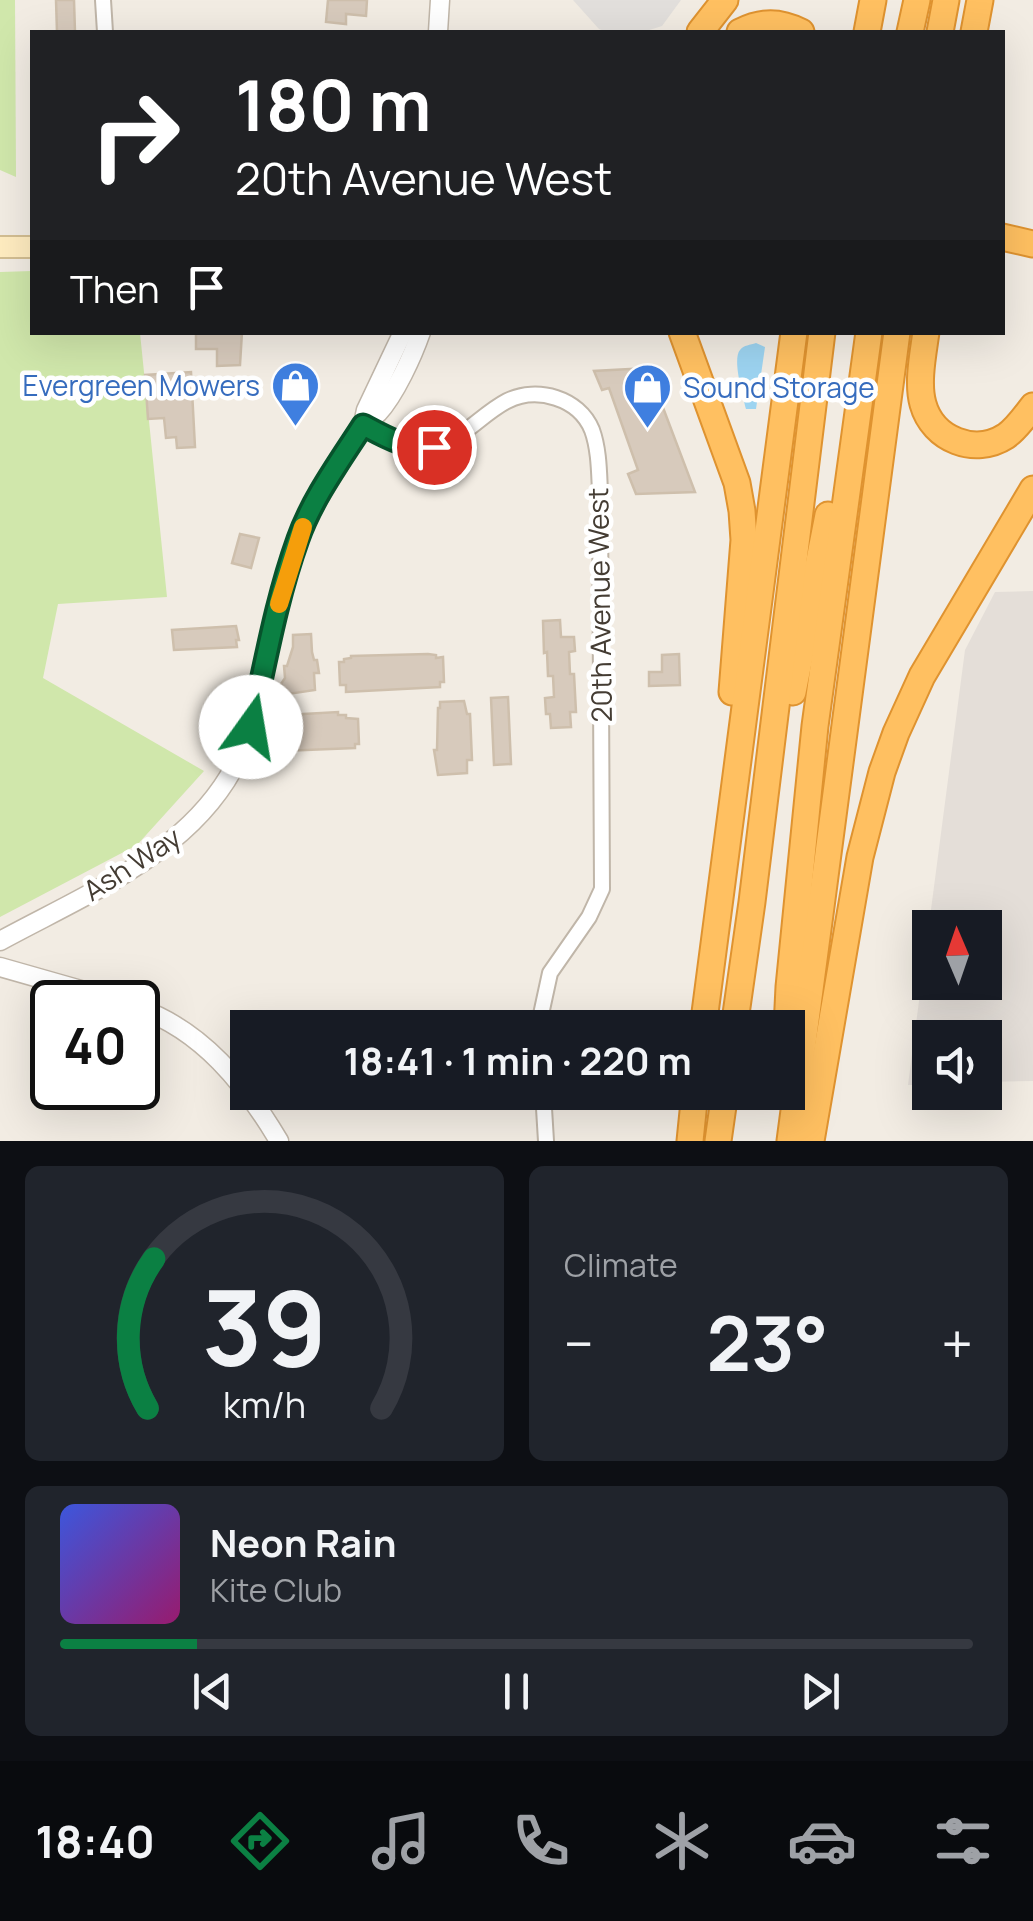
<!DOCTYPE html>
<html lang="en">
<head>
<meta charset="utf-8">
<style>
  :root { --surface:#171b24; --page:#20242c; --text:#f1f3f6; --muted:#9ea1a6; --line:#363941; --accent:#0b8043 }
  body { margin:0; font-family:Manrope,sans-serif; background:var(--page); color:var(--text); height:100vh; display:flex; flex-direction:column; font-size:38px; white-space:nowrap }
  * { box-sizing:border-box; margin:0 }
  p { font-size:32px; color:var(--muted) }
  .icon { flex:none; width:55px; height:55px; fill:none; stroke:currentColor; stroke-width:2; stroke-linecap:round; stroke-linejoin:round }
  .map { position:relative; height:1141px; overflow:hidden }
  .details { display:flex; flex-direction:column; gap:25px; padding:25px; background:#0d0f14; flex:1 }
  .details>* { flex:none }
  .banner { position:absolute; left:30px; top:30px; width:975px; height:305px; border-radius:0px; box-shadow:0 10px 40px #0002; background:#202124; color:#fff; overflow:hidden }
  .needle { width:65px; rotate:358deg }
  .tools { position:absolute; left:912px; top:910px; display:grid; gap:20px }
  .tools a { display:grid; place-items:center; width:90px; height:90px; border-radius:0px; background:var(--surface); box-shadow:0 10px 40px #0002; font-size:50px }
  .speed { position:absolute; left:30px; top:980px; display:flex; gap:20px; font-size:50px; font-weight:700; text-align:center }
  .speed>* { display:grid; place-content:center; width:130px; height:130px; border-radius:50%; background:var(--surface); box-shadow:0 10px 40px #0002; line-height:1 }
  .speed .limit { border:5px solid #111; border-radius:15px; background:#fff; color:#111 }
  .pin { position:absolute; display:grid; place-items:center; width:85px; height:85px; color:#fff; margin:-42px; border:5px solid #fff; border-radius:50%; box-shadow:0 2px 10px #0007 }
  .me { position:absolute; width:110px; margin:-55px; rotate:13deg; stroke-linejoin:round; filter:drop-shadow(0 0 8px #0008) }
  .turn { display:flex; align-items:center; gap:35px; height:210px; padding:0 40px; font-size:45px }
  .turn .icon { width:130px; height:130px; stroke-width:2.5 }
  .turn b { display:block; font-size:70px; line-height:85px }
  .then { display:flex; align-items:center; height:95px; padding:0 40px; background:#0003; gap:20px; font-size:38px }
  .big { font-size:75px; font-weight:700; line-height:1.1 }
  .details .tile { flex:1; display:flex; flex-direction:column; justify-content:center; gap:15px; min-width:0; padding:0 35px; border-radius:15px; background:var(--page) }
  .details .dial { align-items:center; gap:0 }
  .dial svg { height:260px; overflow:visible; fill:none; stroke:var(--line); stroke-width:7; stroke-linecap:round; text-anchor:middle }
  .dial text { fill:var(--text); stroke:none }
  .song { display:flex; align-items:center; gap:30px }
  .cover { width:120px; height:120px; border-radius:15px; background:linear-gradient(135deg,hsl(230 70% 55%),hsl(320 70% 35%)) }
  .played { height:10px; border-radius:5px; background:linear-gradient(90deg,var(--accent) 15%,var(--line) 15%) }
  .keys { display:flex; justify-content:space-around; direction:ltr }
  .heat { display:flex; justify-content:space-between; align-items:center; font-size:55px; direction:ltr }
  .details .tiles { flex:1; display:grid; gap:25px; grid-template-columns:1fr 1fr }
  .tile:last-child { grid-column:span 2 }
  .trip { position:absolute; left:230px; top:1010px; width:575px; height:100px; border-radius:0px; background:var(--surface); box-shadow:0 10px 40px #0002; font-weight:700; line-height:100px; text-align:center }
  .menu { display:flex; height:160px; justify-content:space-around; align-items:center; background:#090b0e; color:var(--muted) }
  .menu .icon { width:70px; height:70px }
  .menu .selected { color:var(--accent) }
  .menu b { font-size:45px; color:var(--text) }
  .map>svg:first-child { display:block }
  .industrial { fill:#e4ded8; fill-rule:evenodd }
  .green { fill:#d0e7ab }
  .parking { fill:#e2dfdc }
  .water { fill:#9dd4f1 }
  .building { fill:#d7cabc; stroke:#cebfac; stroke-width:2.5 }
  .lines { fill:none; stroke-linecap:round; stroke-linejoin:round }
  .minor-casing { stroke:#c0b6a9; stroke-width:18 }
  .tertiary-casing { stroke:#c0b6a9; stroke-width:21 }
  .secondary-casing { stroke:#d3be92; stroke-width:24 }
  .motorway-casing { stroke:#df9330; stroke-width:29 }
  .minor { stroke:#fff; stroke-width:14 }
  .tertiary { stroke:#fff; stroke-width:18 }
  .secondary { stroke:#ffecc0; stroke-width:20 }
  .motorway { stroke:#ffc061; stroke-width:25 }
  .route-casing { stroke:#07532c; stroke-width:25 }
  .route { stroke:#0b8043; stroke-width:18 }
  .slow { stroke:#f59e0b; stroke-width:18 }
  .labels { text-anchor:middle; stroke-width:9; stroke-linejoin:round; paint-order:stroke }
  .shop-label { font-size:28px; fill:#366cbe; stroke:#fff; text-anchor:end }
  .street-label { font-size:28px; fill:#443c33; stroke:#fff }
</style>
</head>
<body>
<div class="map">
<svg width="1033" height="1141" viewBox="0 0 1033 1141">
  <rect width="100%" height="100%" fill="#f2ece3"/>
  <!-- industrial -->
  <path class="industrial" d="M1033,591V1081L985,1082V1038H930V1085H908L965,650L995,592ZM930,928H985V982H930Z"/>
  <!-- green -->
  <g class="green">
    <polygon points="0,0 15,0 16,177 0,170"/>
    <polygon points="32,271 32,332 140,333 167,597 58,604 43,678 204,771 137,845 0,917 0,272"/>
  </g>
  <!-- parking -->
  <polygon class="parking" points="573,0 681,0 662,26 643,32 607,32 599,29"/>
  <!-- water -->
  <path class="water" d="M756,343L765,347L756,409H746C743,396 732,359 740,350C744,345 750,345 756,343Z"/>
  <!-- building -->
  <g class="building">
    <polygon points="56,0 74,0 75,32 57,32"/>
    <polygon points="328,0 367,0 366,16 346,14 346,24 326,22"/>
    <polygon points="196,332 242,332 240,365 217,366 217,349 196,349"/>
    <polygon points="648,368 695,492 636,494 628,474 638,470 609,388 602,390 594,371"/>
    <polygon points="191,372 195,447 177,448 176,437 166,438 164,418 148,419 145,375"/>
    <polygon points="240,534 259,538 251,568 232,563"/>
    <polygon points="560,620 561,637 574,637 575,651 569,652 570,674 574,674 576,712 570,712 571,727 551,728 550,714 546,714 545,698 554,697 553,676 548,676 547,652 544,653 543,621"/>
    <polygon points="236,626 239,640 236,640 237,647 174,650 172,630"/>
    <polygon points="311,634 312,652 314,660 317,660 319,673 314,673 315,690 288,694 282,688 281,684 285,678 284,666 287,666 293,647 293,635"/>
    <polygon points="428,654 436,655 436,658 443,657 444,682 440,682 440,687 346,692 346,685 340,685 339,662 344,662 344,659 351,658 351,656"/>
    <polygon points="679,654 680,685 649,686 649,672 662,672 662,655"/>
    <polygon points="508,697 511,764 494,765 491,698"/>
    <polygon points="464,701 467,714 470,714 472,760 467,760 467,773 438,775 434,750 437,750 438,708 440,708 440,702"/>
    <polygon points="338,712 338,715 346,715 346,718 358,719 359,744 355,744 355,748 282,751 282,746 274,746 273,721 278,721 278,718 286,718 286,715"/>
  </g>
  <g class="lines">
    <defs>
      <g id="minor">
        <polyline points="103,0 105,32"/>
        <path d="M363,425C384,437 410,454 435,447C463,439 482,414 507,401C537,386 579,398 592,430C599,449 599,472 600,492L602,889L589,917L550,973L540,1019V1028"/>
        <polyline points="543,1092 546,1141"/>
      </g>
      <g id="tertiary">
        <polyline points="438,32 440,0"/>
        <polyline points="363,424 366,410 403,332"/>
        <path d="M0,941C97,888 219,842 251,725C268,664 275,590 300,533C311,510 324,489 338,467C345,454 352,440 361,428C366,422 373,418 378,413C395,395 413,355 421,332"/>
        <polyline points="0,967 123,1002"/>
        <path d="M138,1008C202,1030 245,1084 279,1141"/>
      </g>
      <polyline id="secondary" points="0,247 32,247"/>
      <g id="motorway">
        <polyline points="700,32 725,0"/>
        <path d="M740,32C762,21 779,21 801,32"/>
        <polyline points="867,32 873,0"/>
        <polyline points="910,32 917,0"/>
        <polyline points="940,32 946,0"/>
        <polyline points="974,32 980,0"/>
        <polyline points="1002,237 1033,244"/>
        <polyline points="682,332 737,483 742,511 744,540 732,692"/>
        <path d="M926,332C923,354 917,383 923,404C933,440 975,456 1006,436C1017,428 1025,416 1033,406"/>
        <polyline points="793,692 828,515"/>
        <polyline points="703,1028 794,332"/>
        <polyline points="734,1028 752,902 822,332"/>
        <polyline points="787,1028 789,987 815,726 869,332"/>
        <polyline points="690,1141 695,1092"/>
        <polyline points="718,1141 725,1092"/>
        <polyline points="790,1141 897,332"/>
        <polyline points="811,1141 860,857 882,772 896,733 922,676 1033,489"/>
      </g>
    </defs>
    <!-- minor casing -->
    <use href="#minor" class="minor-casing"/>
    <!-- tertiary casing -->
    <use href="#tertiary" class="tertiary-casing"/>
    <!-- secondary casing -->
    <use href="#secondary" class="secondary-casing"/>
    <!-- motorway casing -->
    <use href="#motorway" class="motorway-casing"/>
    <!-- minor -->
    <use href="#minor" class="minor"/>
    <!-- tertiary -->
    <use href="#tertiary" class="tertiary"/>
    <!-- secondary -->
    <use href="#secondary" class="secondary"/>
    <!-- motorway -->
    <use href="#motorway" class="motorway"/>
  </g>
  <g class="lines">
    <defs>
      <path id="route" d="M251,727C265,665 276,600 298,539C312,499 340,461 363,425C389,439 404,448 434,447"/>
    </defs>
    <!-- route casing -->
    <use href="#route" class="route-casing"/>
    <!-- route -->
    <use href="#route" class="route"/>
    <!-- slow -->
    <polyline class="slow" points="279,604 303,527"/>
  </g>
  <!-- icons -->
  <defs>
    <symbol id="shop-pin" viewBox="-11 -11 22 30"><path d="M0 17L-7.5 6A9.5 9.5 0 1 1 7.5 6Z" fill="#3f7fe0" stroke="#fff"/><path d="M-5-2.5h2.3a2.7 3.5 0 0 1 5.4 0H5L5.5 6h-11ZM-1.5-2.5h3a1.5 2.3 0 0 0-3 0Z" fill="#fff"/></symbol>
  </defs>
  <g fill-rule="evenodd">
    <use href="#shop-pin" x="268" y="358" width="55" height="75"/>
    <use href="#shop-pin" x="620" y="360" width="55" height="75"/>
  </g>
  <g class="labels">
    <!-- shop labels -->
    <g class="shop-label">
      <text x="260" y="396">Evergreen Mowers</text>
      <text x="683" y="398" text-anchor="start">Sound Storage</text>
    </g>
    <!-- street labels -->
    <g class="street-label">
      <text transform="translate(600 605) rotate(-91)" y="10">20th Avenue West</text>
      <text transform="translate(132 864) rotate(-33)" y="10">Ash Way</text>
    </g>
  </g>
</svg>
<div class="tools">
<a><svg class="needle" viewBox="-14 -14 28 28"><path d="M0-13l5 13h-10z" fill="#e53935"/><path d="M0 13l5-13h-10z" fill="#9ea1a6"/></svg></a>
<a><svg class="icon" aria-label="sound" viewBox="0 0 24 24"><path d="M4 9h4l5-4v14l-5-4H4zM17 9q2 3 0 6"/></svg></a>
</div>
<div class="speed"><div class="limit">40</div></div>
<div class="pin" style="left:434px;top:447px;background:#d93025"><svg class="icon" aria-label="arrive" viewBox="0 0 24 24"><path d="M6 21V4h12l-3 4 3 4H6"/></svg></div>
<svg class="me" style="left:251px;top:727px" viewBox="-20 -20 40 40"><circle r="19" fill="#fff"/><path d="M0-13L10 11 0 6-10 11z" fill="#0b8043"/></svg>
<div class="trip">18:41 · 1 min · 220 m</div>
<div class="banner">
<div class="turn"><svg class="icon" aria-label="right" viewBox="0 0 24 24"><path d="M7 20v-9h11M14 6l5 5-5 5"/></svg><div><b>180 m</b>20th Avenue West</div></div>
<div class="then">Then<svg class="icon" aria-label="arrive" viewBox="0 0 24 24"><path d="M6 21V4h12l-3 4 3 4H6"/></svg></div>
</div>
</div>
<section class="details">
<div class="tiles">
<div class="tile dial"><svg viewBox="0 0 100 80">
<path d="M14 69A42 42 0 1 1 86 69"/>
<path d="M14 69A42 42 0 0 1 16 23" stroke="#0b8043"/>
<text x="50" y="56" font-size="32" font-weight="700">39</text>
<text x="50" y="72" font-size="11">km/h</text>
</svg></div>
<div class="tile"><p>Climate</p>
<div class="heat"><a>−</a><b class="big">23°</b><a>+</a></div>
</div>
<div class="tile">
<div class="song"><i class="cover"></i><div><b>Neon Rain</b><p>Kite Club</p></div></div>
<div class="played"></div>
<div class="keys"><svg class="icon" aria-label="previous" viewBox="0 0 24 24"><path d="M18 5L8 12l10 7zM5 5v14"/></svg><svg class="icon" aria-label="pause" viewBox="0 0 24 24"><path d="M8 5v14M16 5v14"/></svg><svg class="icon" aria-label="next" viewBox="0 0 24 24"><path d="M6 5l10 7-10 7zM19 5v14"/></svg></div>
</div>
</div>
</section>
<nav class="menu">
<b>18:40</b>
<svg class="icon selected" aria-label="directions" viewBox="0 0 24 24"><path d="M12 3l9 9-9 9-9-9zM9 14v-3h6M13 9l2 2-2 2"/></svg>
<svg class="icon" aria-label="music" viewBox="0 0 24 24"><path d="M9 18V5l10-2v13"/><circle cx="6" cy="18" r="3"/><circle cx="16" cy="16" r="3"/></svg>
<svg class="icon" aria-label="phone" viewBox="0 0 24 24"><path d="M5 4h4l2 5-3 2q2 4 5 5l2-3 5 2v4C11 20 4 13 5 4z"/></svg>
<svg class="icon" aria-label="climate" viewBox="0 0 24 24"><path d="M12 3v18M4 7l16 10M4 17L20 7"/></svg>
<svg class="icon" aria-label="car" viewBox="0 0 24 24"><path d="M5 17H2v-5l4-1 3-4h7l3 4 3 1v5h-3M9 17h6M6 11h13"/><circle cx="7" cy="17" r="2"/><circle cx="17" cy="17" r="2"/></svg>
<svg class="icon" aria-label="filters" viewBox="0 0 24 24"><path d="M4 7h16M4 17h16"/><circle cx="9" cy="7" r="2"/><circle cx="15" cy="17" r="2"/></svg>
</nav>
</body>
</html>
